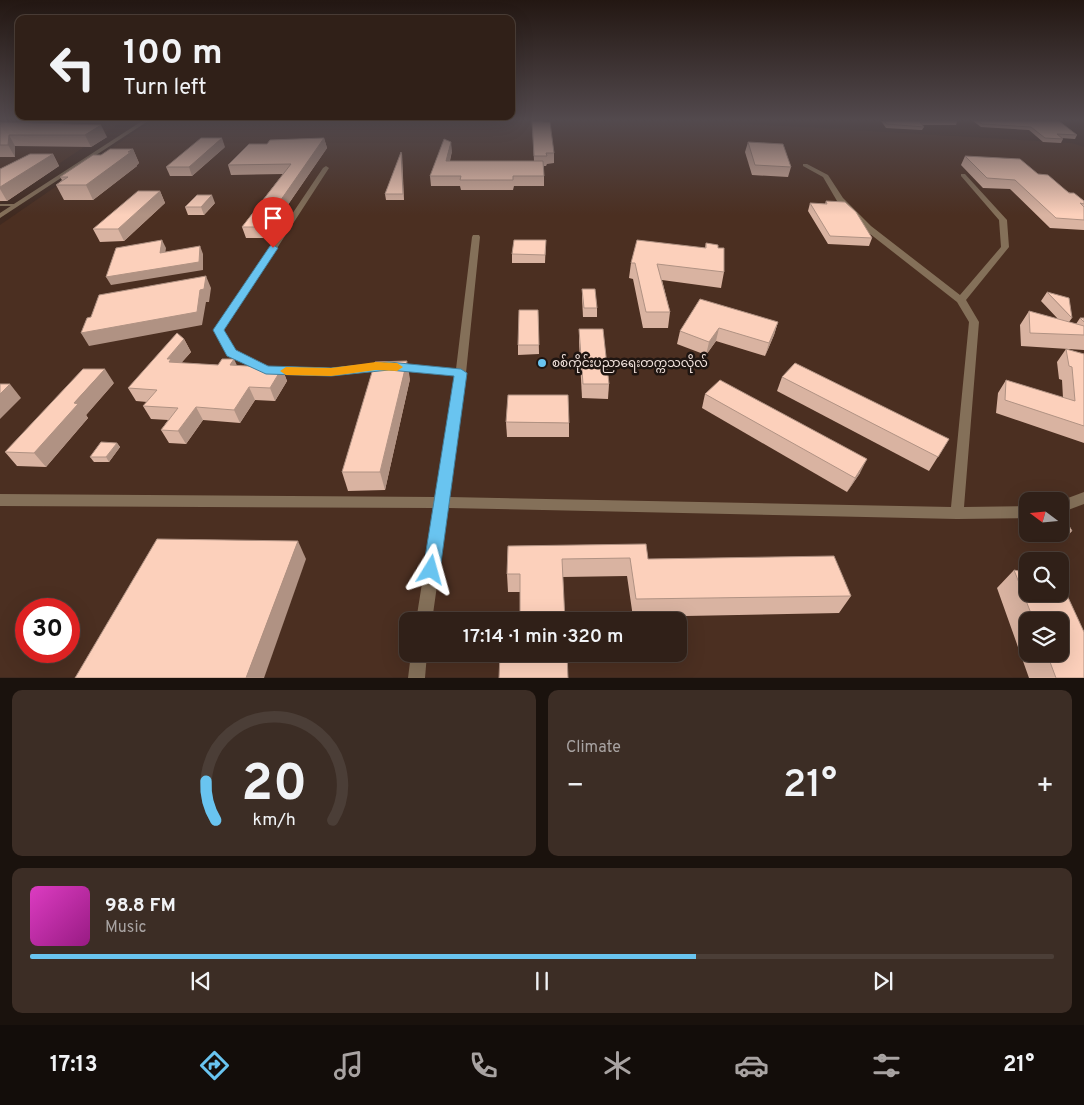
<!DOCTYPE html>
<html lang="en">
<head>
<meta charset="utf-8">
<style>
  :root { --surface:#302018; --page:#3c2d25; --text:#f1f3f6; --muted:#a8a3a2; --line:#4b3e37; --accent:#69c4f0 }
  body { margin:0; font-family:Overpass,"Noto Sans Myanmar",sans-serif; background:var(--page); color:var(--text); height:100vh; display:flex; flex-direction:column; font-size:19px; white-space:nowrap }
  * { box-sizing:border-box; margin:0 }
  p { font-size:16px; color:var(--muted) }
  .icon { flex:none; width:28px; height:28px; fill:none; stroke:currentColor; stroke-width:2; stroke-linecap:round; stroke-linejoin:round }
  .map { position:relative; height:678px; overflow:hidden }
  .details { display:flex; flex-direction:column; gap:12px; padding:12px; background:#1a120d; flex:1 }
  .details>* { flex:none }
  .guide { position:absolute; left:15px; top:15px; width:500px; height:105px; border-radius:10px; box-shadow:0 5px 20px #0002,0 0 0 1px var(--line); background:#302018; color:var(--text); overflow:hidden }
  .needle { width:32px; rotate:286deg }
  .buttons { position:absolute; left:1019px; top:492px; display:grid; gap:10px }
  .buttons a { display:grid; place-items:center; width:50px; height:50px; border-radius:10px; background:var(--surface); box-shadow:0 5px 20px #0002,0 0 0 1px var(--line); font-size:25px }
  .speed { position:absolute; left:15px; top:598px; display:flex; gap:10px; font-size:25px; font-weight:700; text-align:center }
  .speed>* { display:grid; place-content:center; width:65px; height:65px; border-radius:50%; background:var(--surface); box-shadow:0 5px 20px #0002,0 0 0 1px var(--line); line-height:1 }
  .speed .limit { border:8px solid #d22; background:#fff; color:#111 }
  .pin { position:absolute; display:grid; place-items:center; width:42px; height:42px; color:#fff; margin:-51px -21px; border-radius:50% 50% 50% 0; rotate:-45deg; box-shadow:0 0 5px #0007 }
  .pin .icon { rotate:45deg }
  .me { position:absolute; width:55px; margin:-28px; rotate:8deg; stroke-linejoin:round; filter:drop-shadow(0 0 4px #0008) }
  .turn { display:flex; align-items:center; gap:18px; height:105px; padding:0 25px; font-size:22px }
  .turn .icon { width:65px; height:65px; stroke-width:2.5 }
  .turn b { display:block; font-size:35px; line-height:42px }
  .big { font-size:38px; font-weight:600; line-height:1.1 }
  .details .tile { flex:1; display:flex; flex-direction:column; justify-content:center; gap:8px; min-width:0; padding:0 18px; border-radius:10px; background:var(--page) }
  .details .dial { align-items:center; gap:0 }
  .dial svg { height:130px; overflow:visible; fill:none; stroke:var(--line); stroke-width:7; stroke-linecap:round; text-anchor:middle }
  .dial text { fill:var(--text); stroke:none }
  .song { display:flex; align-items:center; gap:15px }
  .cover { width:60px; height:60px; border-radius:8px; background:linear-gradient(135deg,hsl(310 70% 55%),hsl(310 70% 35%)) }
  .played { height:5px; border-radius:2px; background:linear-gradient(90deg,var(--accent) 65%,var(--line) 65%) }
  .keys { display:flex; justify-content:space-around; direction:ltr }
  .heat { display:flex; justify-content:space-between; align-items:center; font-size:28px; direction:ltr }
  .details .tiles { flex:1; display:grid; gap:12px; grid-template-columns:1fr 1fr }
  .tile:last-child { grid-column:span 2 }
  .trip { position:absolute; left:399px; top:612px; width:288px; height:50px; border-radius:10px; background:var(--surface); box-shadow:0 5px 20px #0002,0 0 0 1px var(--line); font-weight:600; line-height:50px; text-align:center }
  .menu { display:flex; height:80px; justify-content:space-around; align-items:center; background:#130d0a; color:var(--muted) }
  .menu .icon { width:35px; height:35px }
  .menu .on { color:var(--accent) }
  .menu b { font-size:22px; color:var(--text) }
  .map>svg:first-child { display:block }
  .built { fill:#4b2f21; fill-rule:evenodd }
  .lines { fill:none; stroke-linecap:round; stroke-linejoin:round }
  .service { fill:#847059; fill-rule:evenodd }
  .minor { fill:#847059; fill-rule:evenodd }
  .wall { fill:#d9b3a1; fill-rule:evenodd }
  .shaded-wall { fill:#b09283 }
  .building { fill:#fcd0bb; stroke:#b09283 }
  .route { fill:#69c4f0; stroke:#447f9c }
  .slow { fill:#f59e0b }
  .poi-dot { fill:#69c4f0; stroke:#1f1511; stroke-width:2 }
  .labels { text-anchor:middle; stroke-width:5; stroke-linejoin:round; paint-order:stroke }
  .poi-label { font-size:12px; fill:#f3e4de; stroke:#1f1511; text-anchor:start }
</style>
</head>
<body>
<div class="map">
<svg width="1084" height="678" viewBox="0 0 1084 678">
  <rect width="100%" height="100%" fill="#402a20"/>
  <!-- built -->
  <g class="built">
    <polygon points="0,121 123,121 0,203"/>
    <path d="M151,121H700L1072,143L1084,147V677H0V225ZM1028,501H1060V534H1028ZM1028,561H1060V594H1028ZM26,609H69V651H26ZM408,621H678V654H408ZM1028,621H1060V654H1028Z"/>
  </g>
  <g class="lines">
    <!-- service -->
    <polygon class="service" points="0,204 16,204 18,205 16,206 0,206"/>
    <!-- minor -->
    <g class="minor">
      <polygon points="142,121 148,121 0,218 0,213"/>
      <polygon points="803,164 807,164 828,175 843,198 871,226 960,295 1001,247 999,220 961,176 961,174 965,174 1007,220 1009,247 966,300 979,322 964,507 1028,506 1028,518 957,519 448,508 432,621 416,621 434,508 0,506 0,494 436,497 455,376 389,370 331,376 267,374 228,355 214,330 323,168 326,166 329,168 224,330 236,351 269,366 331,368 389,362 456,369 472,237 473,235 479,235 480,237 466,373 449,497 951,507 969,322 957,302 865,230 837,201 823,177 803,166"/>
      <polygon points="1084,492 1084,504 1060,513 1060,501"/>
      <polygon points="411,654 427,654 425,678 408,678"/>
    </g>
  </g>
  <!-- wall -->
  <g class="wall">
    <polygon points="532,121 554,153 554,163 547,164 546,166 544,166 544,186 514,186 513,190 461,190 460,186 431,186 430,176 452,151 450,161 534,161"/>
    <polygon points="881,121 956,121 957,122 956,125 922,125 924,127 922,130 886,128"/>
    <polygon points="973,121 1059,121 1077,135 1075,139 1061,138 1063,139 1061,143 1043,142 1029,130 981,127"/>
    <polygon points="0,122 107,137 91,147 15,146 15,157 0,157"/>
    <polygon points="324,138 327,148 265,238 246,238 242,227 283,174 231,175 228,165 267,144"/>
    <polygon points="748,142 791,167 788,177 752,175 745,152"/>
    <polygon points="225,147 192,176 170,176 166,167"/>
    <polygon points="133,149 139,163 137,165 137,166 93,200 64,200 56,185 62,180 60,177 101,155"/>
    <polygon points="402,152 404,200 386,200 385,194"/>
    <polygon points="53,154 59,166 7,201 0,201 0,169"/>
    <polygon points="965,156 1038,174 1084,201 1084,230 1050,228 1010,189 983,188 961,165"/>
    <polygon points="160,191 165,203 124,241 100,242 93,229"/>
    <polygon points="826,201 872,238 869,246 828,244 808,211 810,203 825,204"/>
    <polygon points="215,203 204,215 188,215 185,207"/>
    <polygon points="546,240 545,263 512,263 512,254"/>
    <polygon points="706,243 718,248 724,272 721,288 662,280 670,312 668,328 643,328 633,279 629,278 631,263 705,248"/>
    <polygon points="582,289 597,308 597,317 583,317 582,298"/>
    <polygon points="1047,292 1072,318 1069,322 1076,324 1080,318 1084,318 1084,350 1021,346 1020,325 1029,311 1058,319 1041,301"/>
    <polygon points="538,310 539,354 518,355 518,345"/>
    <polygon points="778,322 774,335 765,356 716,341 706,355 677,344 680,331"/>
    <polygon points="579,329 609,384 608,399 582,398 579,342"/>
    <polygon points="184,339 191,352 181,363 282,368 287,381 275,401 255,400 240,423 203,420 186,444 169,443 161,430 168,420 151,419 143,406 147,402 136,401 128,388"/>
    <polygon points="1066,349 1084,354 1084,443 996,413 998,393 1006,380 1063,398 1062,380 1059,379 1057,362"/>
    <polygon points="782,377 949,439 929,471 777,391"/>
    <polygon points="410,379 385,490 348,491 342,472"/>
    <polygon points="114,383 86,415 88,418 46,467 17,466 5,452"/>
    <polygon points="705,394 860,473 847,492 702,408"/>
    <polygon points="506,422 569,423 569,437 507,437"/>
    <polygon points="117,443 120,447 109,462 94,462 90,457"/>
    <polygon points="1060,512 1072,531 1063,541 1033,536 1032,534 1060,534"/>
    <polygon points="1028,517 1028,525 1025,520"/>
    <polygon points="508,546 648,559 851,596 839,613 633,617 627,576 563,577 520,592 508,592 507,574"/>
    <path d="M1014,570L1028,573V594H1060V580L1084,632V678H1029L997,588ZM1028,621H1060V654H1028Z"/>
  </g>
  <!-- shaded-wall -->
  <g class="shaded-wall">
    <polygon points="101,125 107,137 91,147 85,135"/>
    <polygon points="9,135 15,146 15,157 8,145"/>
    <polygon points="222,138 225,147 192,176 189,167"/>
    <polygon points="324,138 327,148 265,238 262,227"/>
    <polygon points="451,142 452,151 447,171 446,161"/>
    <polygon points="133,149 139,163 137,165 137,166 93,200 86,185"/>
    <polygon points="53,154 59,166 7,201 0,189 0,187"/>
    <polygon points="160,191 165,203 124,241 118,229"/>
    <polygon points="212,195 215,203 204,215 201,207"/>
    <polygon points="162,240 166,248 164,262 160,253"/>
    <polygon points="200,246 203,254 203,270 111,285 106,277"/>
    <polygon points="206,276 211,288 209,302 206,302 202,325 89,346 81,333 200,290"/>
    <polygon points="778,322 774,335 765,356 769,343"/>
    <polygon points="719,328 716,341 706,355 709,342"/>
    <polygon points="184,339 191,352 176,369 175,375 167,359"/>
    <polygon points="234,359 240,372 230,365"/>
    <polygon points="407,361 410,379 385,490 380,472"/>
    <polygon points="282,368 287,381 275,401 270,388"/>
    <polygon points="105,369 114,383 86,415 88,418 46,467 34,453 74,403"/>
    <polygon points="10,384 21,398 0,419 0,394"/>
    <polygon points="249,387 255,400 240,423 234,410"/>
    <polygon points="196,407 203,420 186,444 178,431"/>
    <polygon points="117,443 120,447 109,462 106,457"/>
    <polygon points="867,459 860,473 847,492 855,478"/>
    <polygon points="298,541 306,559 264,678 246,678"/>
  </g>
  <!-- building -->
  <g class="building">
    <polygon points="532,121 543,121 543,122 550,122 554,153 546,153 547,156 534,156"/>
    <polygon points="884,121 956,121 957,122 920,122 924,127 887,124"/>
    <polygon points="978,121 1059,121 1077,135 1057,134 1063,139 1045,138 1031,127 982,124"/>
    <polygon points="0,122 101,125 85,135 9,135 8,145 0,145"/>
    <polygon points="201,138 222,138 189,167 166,167"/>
    <polygon points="324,138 262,227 242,227 291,164 228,165 249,144 267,144 270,140"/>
    <polygon points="444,139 451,142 446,161 543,161 544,176 513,176 513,180 460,180 461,176 430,176"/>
    <polygon points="748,142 783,144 791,167 755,165"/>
    <polygon points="110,149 133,149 128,152 131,152 86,185 56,185 68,177 60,177 93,155 101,155"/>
    <polygon points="401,152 403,194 385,194"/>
    <polygon points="30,154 53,154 0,187 0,169"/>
    <polygon points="965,156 1020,159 1038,174 1048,175 1069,193 1074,193 1084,201 1084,204 1080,203 1084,207 1084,220 1056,218 1015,180 987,178"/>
    <polygon points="138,191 160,191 118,229 93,229"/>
    <polygon points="197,195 212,195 201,207 185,207"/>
    <polygon points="826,201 845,202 856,212 872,238 830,236 810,203 827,204"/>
    <polygon points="162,240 160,253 200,246 199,262 106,277 116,248"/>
    <polygon points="514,240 546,240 545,255 512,254"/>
    <polygon points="637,240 706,248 706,243 718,245 718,248 724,248 724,272 657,264 670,312 646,312 635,263 631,263"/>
    <polygon points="206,276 204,289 200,290 197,312 81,333 87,318 91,317 99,295"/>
    <polygon points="582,289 595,289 597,308 584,308"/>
    <polygon points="1047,292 1069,298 1072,318"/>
    <polygon points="700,299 778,322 769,343 719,328 709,342 680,331"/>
    <polygon points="519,310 538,310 539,345 518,345"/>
    <polygon points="1029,311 1084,326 1084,335 1030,333"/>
    <polygon points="1080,318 1084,318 1084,322"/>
    <polygon points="579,329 603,329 609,384 583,384"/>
    <polygon points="177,333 184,339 167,359 171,359 169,362 218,365 222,359 234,359 230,365 282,368 270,388 249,387 234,410 196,407 178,431 161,430 178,408 143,406 157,390 128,388"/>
    <polygon points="1066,349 1084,354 1084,426 1005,400 1006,380 1075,401 1072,367 1069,366"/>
    <polygon points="407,361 380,472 342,472 375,362"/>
    <polygon points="795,363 949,439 938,457 782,377"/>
    <polygon points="83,369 105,369 74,403 78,404 34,453 5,452"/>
    <polygon points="720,380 867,459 855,478 705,394"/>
    <polygon points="0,384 10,384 0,394"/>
    <polygon points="508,395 568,395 569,423 506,422"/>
    <polygon points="101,442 117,443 106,457 90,457"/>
    <polygon points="1060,512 1061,512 1072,531 1060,529"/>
    <polygon points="157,539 298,541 246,678 75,678"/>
    <polygon points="646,544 648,559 834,556 851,596 636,599 630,558 562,559 565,621 520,621 520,574 507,574 508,546"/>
    <polygon points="1014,570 1028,573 1028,594 1060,594 1060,580 1084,632 1084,678 1056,678 1047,654 1060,654 1060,621 1034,621"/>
    <polygon points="500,654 567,654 568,678 499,678"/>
  </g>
  <!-- sky -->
  <linearGradient id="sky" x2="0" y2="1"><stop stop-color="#231712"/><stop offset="0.56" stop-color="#534a4e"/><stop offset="1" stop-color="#534a4e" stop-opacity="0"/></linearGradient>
  <rect width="1084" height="215" fill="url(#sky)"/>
  <!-- route -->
  <polygon class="route" points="273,245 278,248 224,330 236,350 268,366 331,368 389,362 461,369 467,373 440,570 437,576 431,578 425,576 423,570 454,376 389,370 331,376 266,374 227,356 213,330 270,246"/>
  <!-- slow -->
  <polygon class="slow" points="376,362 397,363 403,367 397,371 376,370 331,376 286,375 280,371 286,367 331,368"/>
  <!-- markers -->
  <circle class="poi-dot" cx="542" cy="363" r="5"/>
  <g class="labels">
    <!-- poi labels -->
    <g class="poi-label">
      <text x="552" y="367">စစ်ကိုင်းပညာရေးတက္ကသလိုလ်</text>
    </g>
  </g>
</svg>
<div class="buttons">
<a><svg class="needle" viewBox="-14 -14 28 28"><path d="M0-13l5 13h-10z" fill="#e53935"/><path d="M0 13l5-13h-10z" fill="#a8a3a2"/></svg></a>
<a><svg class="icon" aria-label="search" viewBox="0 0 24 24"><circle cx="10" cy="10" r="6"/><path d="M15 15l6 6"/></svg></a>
<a><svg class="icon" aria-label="layers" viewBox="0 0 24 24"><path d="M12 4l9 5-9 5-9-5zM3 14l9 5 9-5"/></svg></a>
</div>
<div class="speed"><div class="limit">30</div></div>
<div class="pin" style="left:273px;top:248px;background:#d93025"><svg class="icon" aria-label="arrive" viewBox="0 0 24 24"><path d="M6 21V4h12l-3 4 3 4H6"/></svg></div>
<svg class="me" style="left:431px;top:570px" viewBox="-20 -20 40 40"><path d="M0-17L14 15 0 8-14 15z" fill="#69c4f0" stroke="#fff" stroke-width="4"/></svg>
<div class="trip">17:14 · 1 min · 320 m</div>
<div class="guide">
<div class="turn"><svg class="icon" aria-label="left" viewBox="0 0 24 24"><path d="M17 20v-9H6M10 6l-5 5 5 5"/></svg><div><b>100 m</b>Turn left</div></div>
</div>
</div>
<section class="details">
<div class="tiles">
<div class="tile dial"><svg viewBox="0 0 100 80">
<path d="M14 69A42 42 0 1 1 86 69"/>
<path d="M14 69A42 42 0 0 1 8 45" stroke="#69c4f0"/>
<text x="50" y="56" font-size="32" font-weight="700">20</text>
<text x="50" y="72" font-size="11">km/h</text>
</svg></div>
<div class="tile"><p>Climate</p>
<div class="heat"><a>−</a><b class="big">21°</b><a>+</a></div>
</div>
<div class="tile">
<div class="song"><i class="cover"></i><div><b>98.8 FM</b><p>Music</p></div></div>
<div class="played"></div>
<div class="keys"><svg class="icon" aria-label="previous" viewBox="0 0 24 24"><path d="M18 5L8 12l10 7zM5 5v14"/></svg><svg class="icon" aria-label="pause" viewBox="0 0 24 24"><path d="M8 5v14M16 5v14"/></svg><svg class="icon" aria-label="next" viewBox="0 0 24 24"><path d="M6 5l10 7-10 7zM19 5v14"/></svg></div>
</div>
</div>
</section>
<nav class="menu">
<b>17:13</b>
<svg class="icon on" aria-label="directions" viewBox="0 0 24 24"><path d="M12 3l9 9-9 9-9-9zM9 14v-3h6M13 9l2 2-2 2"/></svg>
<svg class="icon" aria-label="music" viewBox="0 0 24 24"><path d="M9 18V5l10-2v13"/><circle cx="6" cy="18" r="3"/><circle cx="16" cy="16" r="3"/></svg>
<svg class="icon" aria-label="phone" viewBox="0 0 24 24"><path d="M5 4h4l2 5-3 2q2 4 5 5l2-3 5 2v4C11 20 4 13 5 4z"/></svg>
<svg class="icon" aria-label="climate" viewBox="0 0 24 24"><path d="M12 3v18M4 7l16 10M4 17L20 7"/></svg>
<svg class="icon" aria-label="car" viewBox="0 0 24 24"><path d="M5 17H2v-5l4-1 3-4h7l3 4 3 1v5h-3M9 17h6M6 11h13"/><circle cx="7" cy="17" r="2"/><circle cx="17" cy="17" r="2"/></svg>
<svg class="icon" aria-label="filters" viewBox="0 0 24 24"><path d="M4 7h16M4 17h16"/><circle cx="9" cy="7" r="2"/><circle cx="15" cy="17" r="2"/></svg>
<b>21°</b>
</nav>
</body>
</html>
